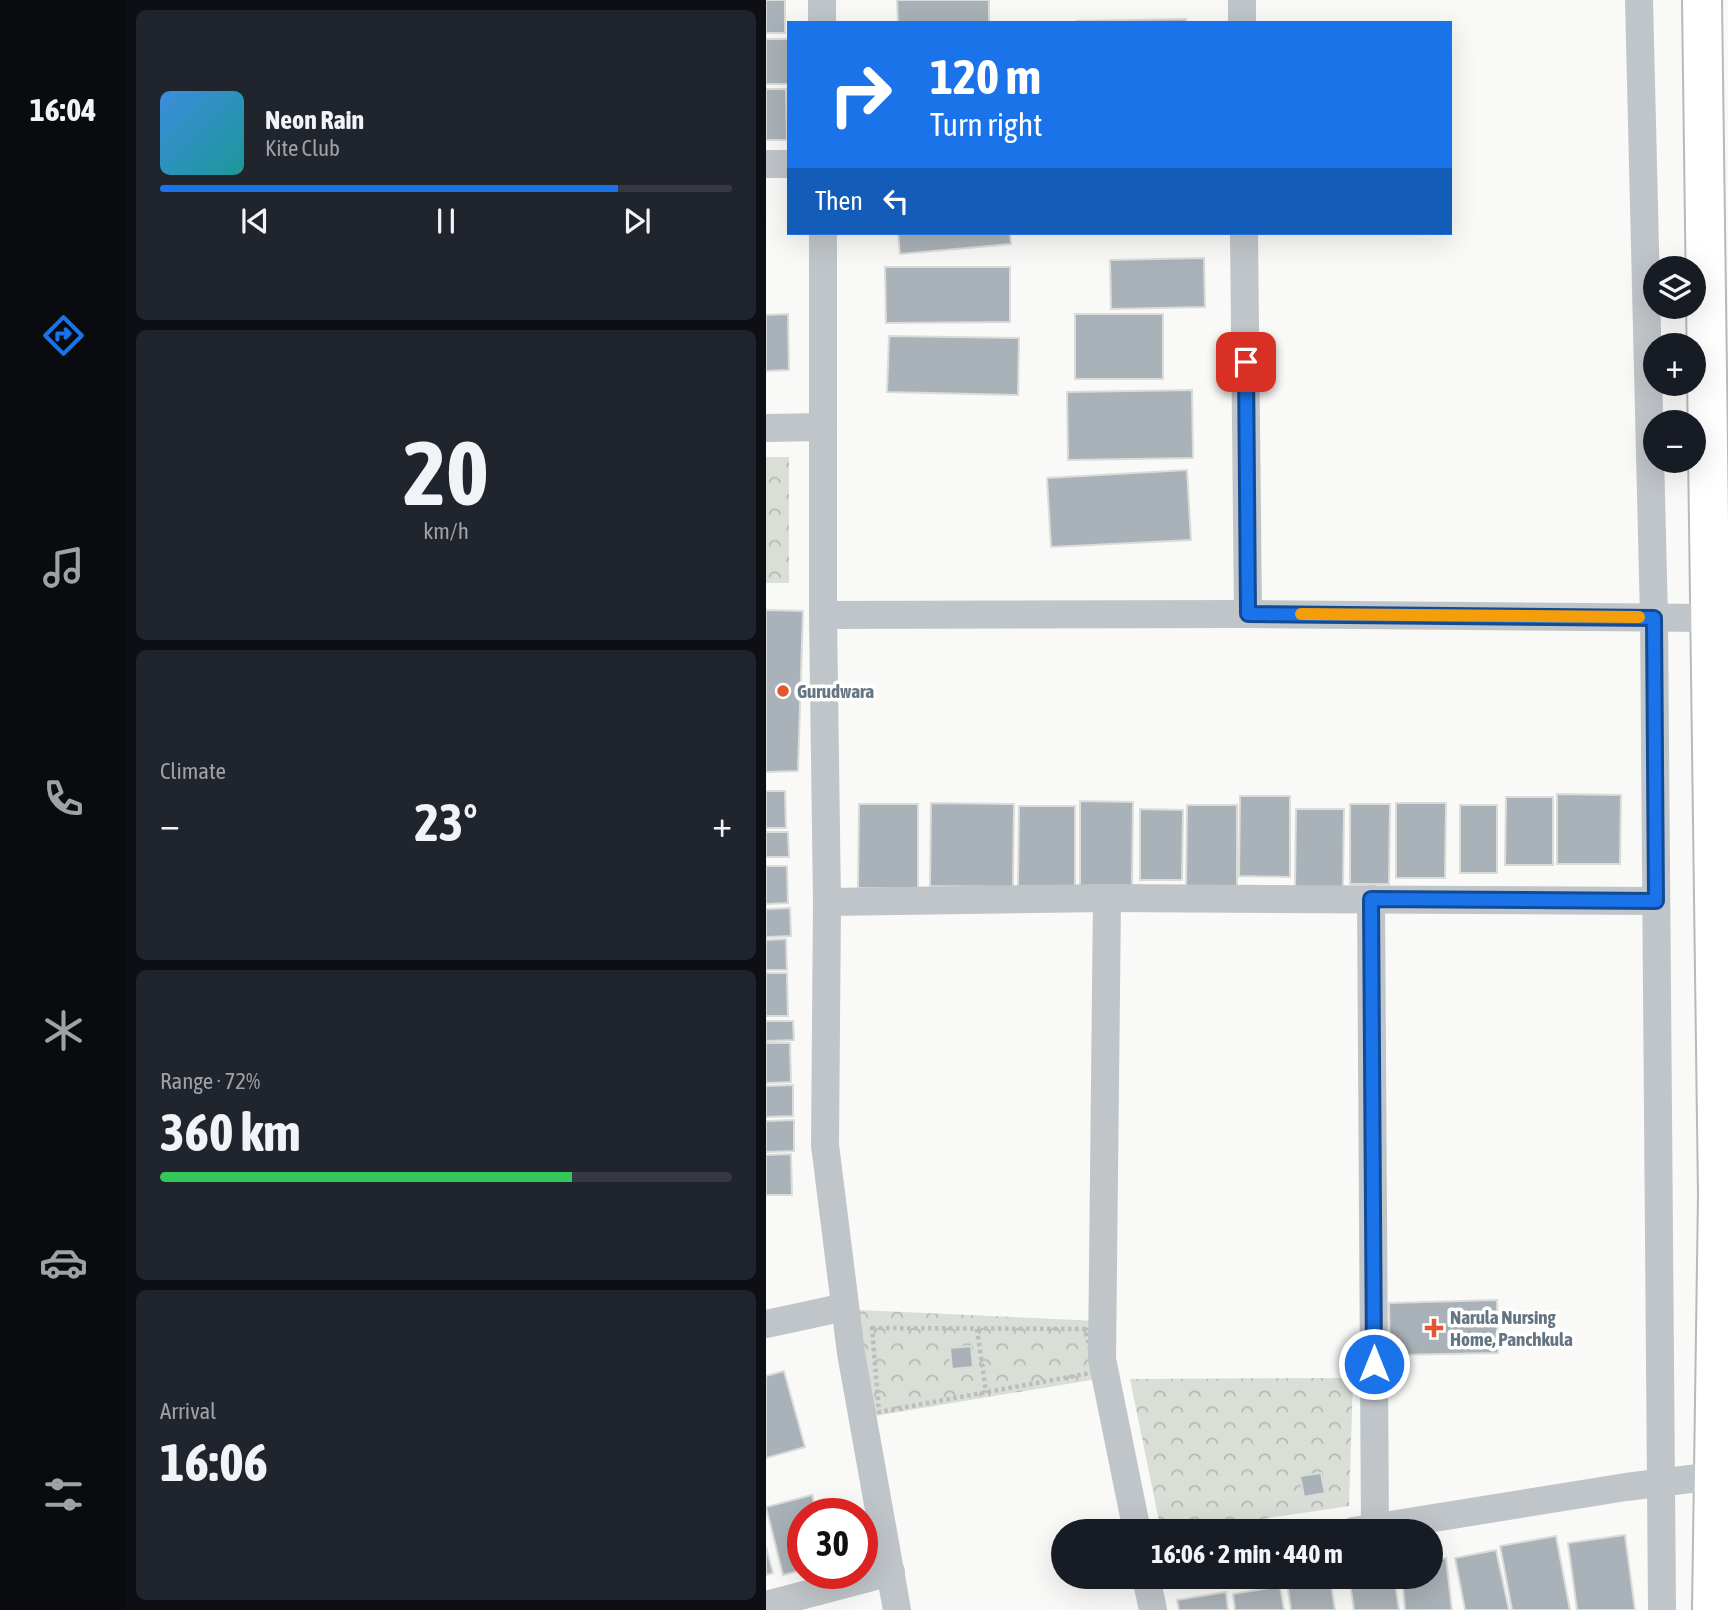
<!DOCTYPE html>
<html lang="en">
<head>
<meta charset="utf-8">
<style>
  :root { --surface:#171b24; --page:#20242c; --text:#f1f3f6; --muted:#9ea1a6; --line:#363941; --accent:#1a73e8 }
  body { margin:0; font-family:"Asap Condensed",sans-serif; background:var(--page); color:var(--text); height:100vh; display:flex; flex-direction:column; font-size:26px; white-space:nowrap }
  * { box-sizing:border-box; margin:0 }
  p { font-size:23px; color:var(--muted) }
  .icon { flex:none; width:38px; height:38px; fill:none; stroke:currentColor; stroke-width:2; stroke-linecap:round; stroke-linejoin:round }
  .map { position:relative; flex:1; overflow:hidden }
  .sheet { display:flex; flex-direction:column; gap:10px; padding:10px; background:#0d0f14; width:640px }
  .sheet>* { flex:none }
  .guide { position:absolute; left:21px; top:21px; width:665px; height:214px; border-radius:0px; box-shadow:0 7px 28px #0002; background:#1a73e8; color:#fff; overflow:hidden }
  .fabs { position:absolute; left:877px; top:256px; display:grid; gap:14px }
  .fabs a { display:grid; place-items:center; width:63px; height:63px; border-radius:50%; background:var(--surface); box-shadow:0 7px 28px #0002; font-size:35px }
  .speed { position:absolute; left:21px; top:1498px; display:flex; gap:14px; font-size:35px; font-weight:700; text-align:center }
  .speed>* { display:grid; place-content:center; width:91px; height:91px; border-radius:50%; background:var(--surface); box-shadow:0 7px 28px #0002; line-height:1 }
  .speed .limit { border:10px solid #d22; background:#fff; color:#111 }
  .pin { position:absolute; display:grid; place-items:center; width:60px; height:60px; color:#fff; margin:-30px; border-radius:14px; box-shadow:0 4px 10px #0006 }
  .me { position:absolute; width:77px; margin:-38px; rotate:0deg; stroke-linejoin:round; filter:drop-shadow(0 0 5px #0008) }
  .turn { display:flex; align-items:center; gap:24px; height:147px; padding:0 28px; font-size:32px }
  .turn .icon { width:91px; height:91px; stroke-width:2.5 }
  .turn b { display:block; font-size:49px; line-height:60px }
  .then { display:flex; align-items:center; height:66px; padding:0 28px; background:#0003; gap:14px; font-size:26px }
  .big { font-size:52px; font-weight:700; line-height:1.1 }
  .sheet .card { flex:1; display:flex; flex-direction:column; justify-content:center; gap:10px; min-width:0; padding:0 24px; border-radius:10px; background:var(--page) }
  .sheet .dial { align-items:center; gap:0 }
  .dial b { font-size:91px; line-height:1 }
  .song { display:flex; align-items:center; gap:21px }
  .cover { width:84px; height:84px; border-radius:10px; background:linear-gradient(135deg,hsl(210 70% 55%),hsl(180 70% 35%)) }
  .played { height:7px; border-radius:4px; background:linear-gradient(90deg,var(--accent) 80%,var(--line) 80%) }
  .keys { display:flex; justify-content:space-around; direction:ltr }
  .heat { display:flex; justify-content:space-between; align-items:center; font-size:38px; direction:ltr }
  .charge { height:10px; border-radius:5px; background:linear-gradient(90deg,#34c759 72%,var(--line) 0) }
  .trip { position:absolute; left:285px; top:1519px; width:392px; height:70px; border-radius:35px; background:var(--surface); box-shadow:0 7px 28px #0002; font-weight:700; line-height:70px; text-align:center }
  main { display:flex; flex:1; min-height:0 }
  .dock { display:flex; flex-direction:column; width:126px; justify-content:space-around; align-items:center; background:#090b0e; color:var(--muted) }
  .dock .icon { width:49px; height:49px }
  .dock .selected { color:var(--accent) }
  .dock b { font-size:32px; color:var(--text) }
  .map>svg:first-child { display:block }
  .park { fill:url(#park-crowns) }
  .building { fill:#a9b2b8; stroke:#dbdbd9; stroke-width:2 }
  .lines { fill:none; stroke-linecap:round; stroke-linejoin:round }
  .secondary-casing { stroke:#b5babf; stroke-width:42 }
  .path { stroke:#babec1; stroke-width:4.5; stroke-dasharray:3.5 3.5; stroke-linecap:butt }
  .street { stroke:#c0c5c9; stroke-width:28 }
  .secondary { stroke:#fff; stroke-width:38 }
  .route-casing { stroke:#114b97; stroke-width:18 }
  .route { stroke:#1a73e8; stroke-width:12 }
  .slow { stroke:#f59e0b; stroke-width:12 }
  .poi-dot { fill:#e2572d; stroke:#fff; stroke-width:2.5 }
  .labels { text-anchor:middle; stroke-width:7; stroke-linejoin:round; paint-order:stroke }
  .poi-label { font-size:19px; font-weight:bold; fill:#647481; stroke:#fff; text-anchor:start }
</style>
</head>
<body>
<main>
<nav class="dock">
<b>16:04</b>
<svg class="icon selected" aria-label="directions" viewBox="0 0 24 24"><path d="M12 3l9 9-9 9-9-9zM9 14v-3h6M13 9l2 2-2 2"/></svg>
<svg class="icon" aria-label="music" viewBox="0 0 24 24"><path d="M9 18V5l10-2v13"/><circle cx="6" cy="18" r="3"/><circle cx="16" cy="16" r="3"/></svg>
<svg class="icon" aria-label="phone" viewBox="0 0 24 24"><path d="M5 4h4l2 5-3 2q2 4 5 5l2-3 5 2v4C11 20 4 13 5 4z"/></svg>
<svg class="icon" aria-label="climate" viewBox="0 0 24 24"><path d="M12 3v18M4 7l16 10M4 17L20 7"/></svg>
<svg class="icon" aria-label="car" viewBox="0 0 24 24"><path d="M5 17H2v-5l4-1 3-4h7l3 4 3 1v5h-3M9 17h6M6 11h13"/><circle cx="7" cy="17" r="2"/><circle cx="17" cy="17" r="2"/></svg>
<svg class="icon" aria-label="filters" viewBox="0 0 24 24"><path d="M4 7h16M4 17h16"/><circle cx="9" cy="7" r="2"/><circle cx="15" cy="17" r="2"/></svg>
</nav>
<section class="sheet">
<div class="card">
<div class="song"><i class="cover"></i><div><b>Neon Rain</b><p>Kite Club</p></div></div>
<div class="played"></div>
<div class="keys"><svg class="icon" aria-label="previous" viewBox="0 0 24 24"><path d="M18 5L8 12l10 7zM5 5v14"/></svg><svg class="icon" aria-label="pause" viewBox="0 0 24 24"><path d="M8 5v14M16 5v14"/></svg><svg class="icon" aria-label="next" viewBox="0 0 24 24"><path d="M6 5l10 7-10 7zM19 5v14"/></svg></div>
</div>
<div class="card dial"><b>20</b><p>km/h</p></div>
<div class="card"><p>Climate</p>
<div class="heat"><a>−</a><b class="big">23°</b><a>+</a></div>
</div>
<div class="card"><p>Range · 72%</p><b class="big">360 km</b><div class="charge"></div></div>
<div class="card"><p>Arrival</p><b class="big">16:06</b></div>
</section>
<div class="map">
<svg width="962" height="1610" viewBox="0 0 962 1610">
  <defs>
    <pattern id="park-crowns" width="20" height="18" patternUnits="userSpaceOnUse" patternTransform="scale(1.75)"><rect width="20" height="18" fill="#d9ded6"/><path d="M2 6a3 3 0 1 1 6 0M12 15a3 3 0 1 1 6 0" fill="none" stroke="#b4b9b3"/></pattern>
  </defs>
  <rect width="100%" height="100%" fill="#f9f9f7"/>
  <!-- park -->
  <g class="park">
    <rect x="0" y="457" width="23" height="126"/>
    <polygon points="93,1310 333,1321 337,1378 102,1417"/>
    <polygon points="587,1378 583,1506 415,1531 395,1531 364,1379"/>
  </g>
  <!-- building -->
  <g class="building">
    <rect x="0" y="0" width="19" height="33"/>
    <polygon points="131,0 223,0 223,23 132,23"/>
    <polygon points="420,19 420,23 311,23 311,21"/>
    <rect x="0" y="39" width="22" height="45"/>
    <polygon points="0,89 20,89 21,140 0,140"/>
    <polygon points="132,233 244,233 245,244 134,254"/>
    <polygon points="438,258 439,307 345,309 344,260"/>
    <polygon points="119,267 244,267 244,322 120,323"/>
    <polygon points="22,314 23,370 0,371 0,315"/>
    <rect x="309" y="314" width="88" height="65"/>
    <polygon points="123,336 253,338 252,395 121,392"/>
    <polygon points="426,390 427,458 302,460 301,392"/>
    <polygon points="421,470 425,540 285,547 281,478"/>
    <polygon points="0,610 37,611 32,771 0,772"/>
    <polygon points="0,791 19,791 20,828 0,828"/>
    <polygon points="791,794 855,795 854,864 791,864"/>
    <polygon points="474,796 524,796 524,877 473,876"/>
    <polygon points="740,797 787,797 787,865 739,865"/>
    <polygon points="314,801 367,802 366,887 314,887"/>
    <polygon points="165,803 248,804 247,887 164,886"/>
    <polygon points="630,803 680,803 679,878 630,878"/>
    <polygon points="93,804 152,804 152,888 92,888"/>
    <polygon points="584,804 624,804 623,884 584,884"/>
    <polygon points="421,805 471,805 471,888 420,888"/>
    <rect x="694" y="805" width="37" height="68"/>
    <polygon points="253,806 309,806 309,886 252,886"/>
    <polygon points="374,809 417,810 416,880 374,880"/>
    <polygon points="530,809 578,809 577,888 529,888"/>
    <polygon points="0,832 22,832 23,857 0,857"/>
    <polygon points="0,866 21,866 22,903 0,904"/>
    <polygon points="24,908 25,936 0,937 0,909"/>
    <polygon points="20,939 21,970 0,970 0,940"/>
    <polygon points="0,973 21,973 22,1016 0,1016"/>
    <polygon points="0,1021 27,1021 28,1040 0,1041"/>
    <polygon points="0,1043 24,1043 25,1082 0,1083"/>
    <polygon points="27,1085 27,1116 0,1117 0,1086"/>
    <polygon points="28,1120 28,1151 0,1152 0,1121"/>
    <polygon points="25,1154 26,1195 0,1195 0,1155"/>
    <polygon points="731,1300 732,1353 624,1355 623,1303"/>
    <polygon points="205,1346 207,1367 186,1369 184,1348"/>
    <polygon points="18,1371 39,1447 0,1458 0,1376"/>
    <polygon points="555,1473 559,1493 538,1497 534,1476"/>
    <polygon points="46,1495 51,1514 37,1514 37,1570 17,1575 0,1507"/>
    <polygon points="859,1535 869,1610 811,1610 802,1543"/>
    <polygon points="790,1536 804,1610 746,1610 734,1546"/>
    <polygon points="0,1547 7,1573 0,1575"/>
    <polygon points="730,1550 743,1610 699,1610 689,1558"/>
    <polygon points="680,1558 686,1610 639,1610 636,1577 665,1577 665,1560"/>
    <polygon points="564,1577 569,1610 525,1610 521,1583"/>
    <polygon points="583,1577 628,1577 633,1610 588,1610"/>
    <polygon points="514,1586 518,1610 469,1610 467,1594"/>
    <polygon points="460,1592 462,1610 413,1610 411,1600"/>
  </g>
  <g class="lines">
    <defs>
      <polyline id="secondary" points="936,0 952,1195 946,1610"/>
    </defs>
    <!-- secondary casing -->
    <use href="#secondary" class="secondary-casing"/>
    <!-- path -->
    <g class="path">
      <polygon points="106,1328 319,1329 330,1372 113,1412"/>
      <polyline points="211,1329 220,1392"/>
    </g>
    <!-- street -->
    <g class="street">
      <polyline points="56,0 56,23"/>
      <polyline points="476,0 476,23"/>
      <polyline points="873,0 888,618 896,1610"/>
      <polyline points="0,164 23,164"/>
      <polyline points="57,233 57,615 61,902 59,1145 85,1353 131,1610"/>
      <polyline points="478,233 482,614"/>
      <polyline points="0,428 56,427"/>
      <polyline points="57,615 482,614 944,618"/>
      <polyline points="341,898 336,1359 371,1531"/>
      <polyline points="605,899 609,1528"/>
      <polyline points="61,902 341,898 890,901"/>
      <polyline points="0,1324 79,1307"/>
      <polyline points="587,1531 860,1487 948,1476"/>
      <polyline points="380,1577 387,1610"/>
      <polyline points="0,1605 125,1572"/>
    </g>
    <!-- secondary -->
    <use href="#secondary" class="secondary"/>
  </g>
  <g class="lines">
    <defs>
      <polyline id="route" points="480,362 482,614 888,618 890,901 605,899 608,1364"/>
    </defs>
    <!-- route casing -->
    <use href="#route" class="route-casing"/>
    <!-- route -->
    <use href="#route" class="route"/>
    <!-- slow -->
    <polyline class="slow" points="535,614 873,617"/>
  </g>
  <!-- markers -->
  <g class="poi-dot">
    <circle cx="17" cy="691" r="7"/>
    <path d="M664.5 1317.5h7v7h7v7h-7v7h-7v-7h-7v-7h7z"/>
  </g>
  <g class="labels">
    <!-- poi labels -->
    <g class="poi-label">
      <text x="31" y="698">Gurudwara</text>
      <text x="684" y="1324">Narula Nursing<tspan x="684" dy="22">Home, Panchkula</tspan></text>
    </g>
  </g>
</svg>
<div class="fabs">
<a><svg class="icon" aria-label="layers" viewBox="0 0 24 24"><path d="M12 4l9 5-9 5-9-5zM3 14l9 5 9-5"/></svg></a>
<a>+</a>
<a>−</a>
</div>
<div class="speed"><div class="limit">30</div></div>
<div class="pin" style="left:480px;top:362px;background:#d93025"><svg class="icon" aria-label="arrive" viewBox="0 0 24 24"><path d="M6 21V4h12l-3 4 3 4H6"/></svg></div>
<svg class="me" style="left:608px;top:1364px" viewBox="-20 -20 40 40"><circle r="17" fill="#1a73e8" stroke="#fff" stroke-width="3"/><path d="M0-11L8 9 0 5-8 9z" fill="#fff"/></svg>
<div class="trip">16:06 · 2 min · 440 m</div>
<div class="guide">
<div class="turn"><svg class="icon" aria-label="right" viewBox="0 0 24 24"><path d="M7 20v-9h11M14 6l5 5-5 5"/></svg><div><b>120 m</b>Turn right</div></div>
<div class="then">Then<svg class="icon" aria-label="left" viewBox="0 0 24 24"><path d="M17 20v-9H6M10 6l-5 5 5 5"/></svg></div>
</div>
</div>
</main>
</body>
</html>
